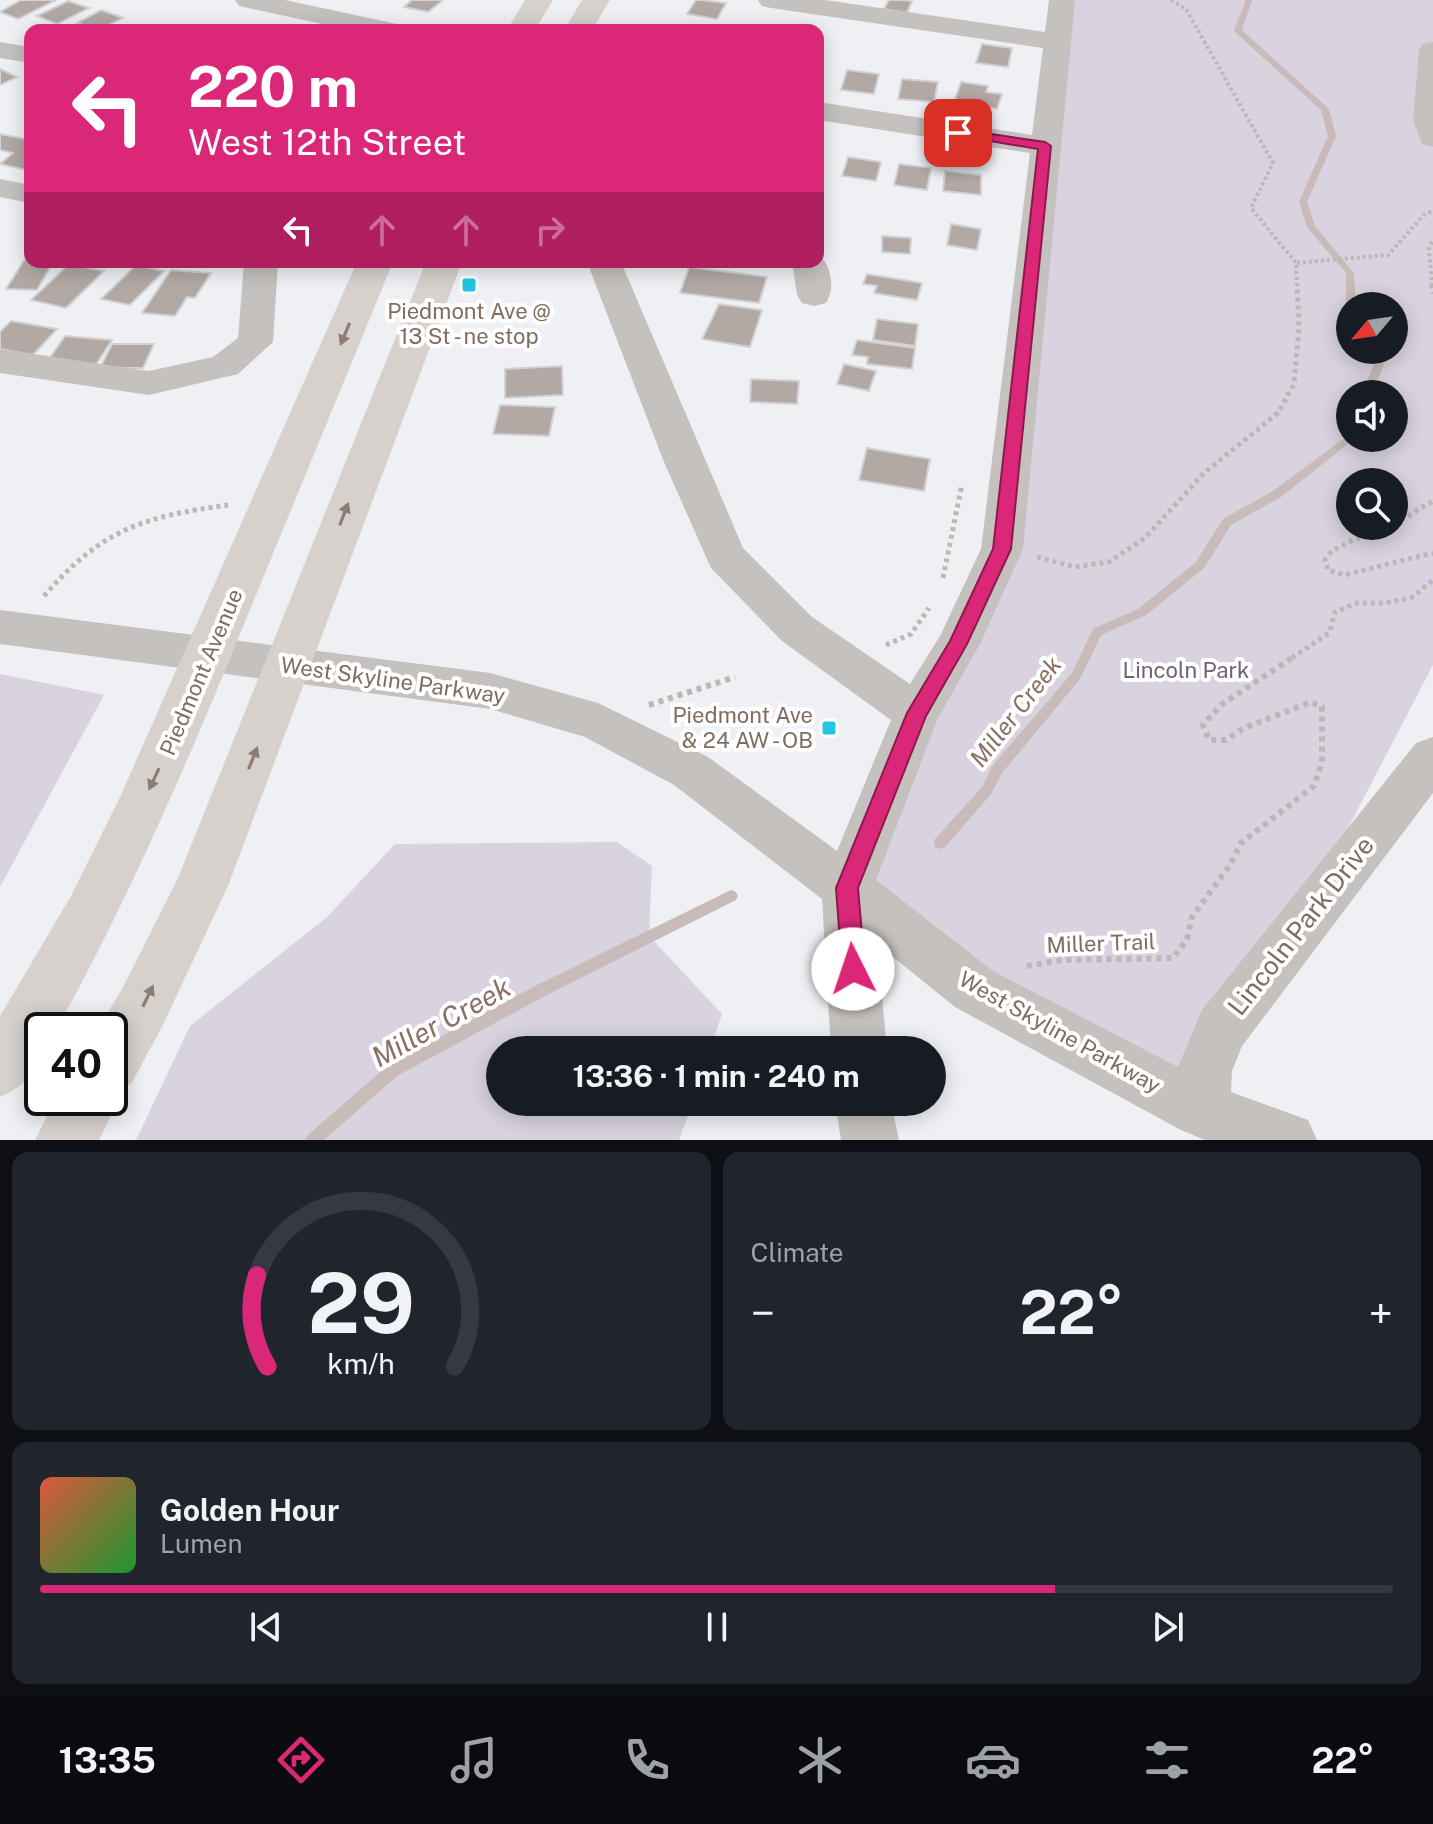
<!DOCTYPE html>
<html lang="en">
<head>
<meta charset="utf-8">
<style>
  :root { --surface:#171b24; --page:#20242c; --text:#f1f3f6; --muted:#9ea1a6; --line:#363941; --accent:#db2777 }
  body { margin:0; font-family:"Public Sans",sans-serif; background:var(--page); color:var(--text); height:100vh; display:flex; flex-direction:column; font-size:30px; white-space:nowrap }
  * { box-sizing:border-box; margin:0 }
  p { font-size:26px; color:var(--muted) }
  .icon { flex:none; width:44px; height:44px; fill:none; stroke:currentColor; stroke-width:2; stroke-linecap:round; stroke-linejoin:round }
  .map { position:relative; height:1140px; overflow:hidden }
  .side { display:flex; flex-direction:column; gap:12px; padding:12px; background:#0d0f14; flex:1 }
  .side>* { flex:none }
  .guide { position:absolute; left:24px; top:24px; width:800px; height:244px; border-radius:16px; box-shadow:0 4px 20px #0003; background:#db2777; color:#fff; overflow:hidden }
  .needle { width:52px; rotate:241deg }
  .controls { position:absolute; left:1336px; top:292px; display:grid; gap:16px }
  .controls a { display:grid; place-items:center; width:72px; height:72px; border-radius:50%; background:var(--surface); box-shadow:0 4px 20px #0003; font-size:40px }
  .speed { position:absolute; left:24px; top:1012px; display:flex; gap:16px; font-size:40px; font-weight:700; text-align:center }
  .speed>* { display:grid; place-content:center; width:104px; height:104px; border-radius:50%; background:var(--surface); box-shadow:0 4px 20px #0003; line-height:1 }
  .speed .limit { border:4px solid #111; border-radius:12px; background:#fff; color:#111 }
  .pin { position:absolute; display:grid; place-items:center; width:68px; height:68px; color:#fff; margin:-34px; border-radius:16px; box-shadow:0 4px 12px #0006 }
  .me { position:absolute; width:88px; margin:-44px; rotate:356deg; stroke-linejoin:round; filter:drop-shadow(0 0 6px #0008) }
  .turn { display:flex; align-items:center; gap:28px; height:168px; padding:0 32px; font-size:36px }
  .turn .icon { width:104px; height:104px; stroke-width:2.5 }
  .turn b { display:block; font-size:56px; line-height:68px }
  .lanes { display:flex; align-items:center; height:76px; padding:0 32px; background:#0003; justify-content:center; gap:40px; direction:ltr }
  .lanes .off { opacity:.35 }
  .big { font-size:60px; font-weight:700; line-height:1.1 }
  .side .tile { flex:1; display:flex; flex-direction:column; justify-content:center; gap:12px; min-width:0; padding:0 28px; border-radius:16px; background:var(--page) }
  .side .dial { align-items:center; gap:0 }
  .dial svg { height:208px; overflow:visible; fill:none; stroke:var(--line); stroke-width:7; stroke-linecap:round; text-anchor:middle }
  .dial text { fill:var(--text); stroke:none }
  .song { display:flex; align-items:center; gap:24px }
  .cover { width:96px; height:96px; border-radius:12px; background:linear-gradient(135deg,hsl(10 70% 55%),hsl(130 70% 35%)) }
  .played { height:8px; border-radius:4px; background:linear-gradient(90deg,var(--accent) 75%,var(--line) 75%) }
  .keys { display:flex; justify-content:space-around; direction:ltr }
  .heat { display:flex; justify-content:space-between; align-items:center; font-size:44px; direction:ltr }
  .side .tiles { flex:1; display:grid; gap:12px; grid-template-columns:1fr 1fr }
  .tile:last-child { grid-column:span 2 }
  .trip { position:absolute; left:486px; top:1036px; width:460px; height:80px; border-radius:40px; background:var(--surface); box-shadow:0 4px 20px #0003; font-weight:700; line-height:80px; text-align:center }
  .tabs { display:flex; height:128px; justify-content:space-around; align-items:center; background:#090b0e; color:var(--muted) }
  .tabs .icon { width:56px; height:56px }
  .tabs .current { color:var(--accent) }
  .tabs b { font-size:36px; color:var(--text) }
  .map>svg:first-child { display:block }
  .green { fill:#d8d3de; fill-rule:evenodd }
  .lines { fill:none; stroke-linecap:round; stroke-linejoin:round }
  .stream { fill:#c8bbb9; fill-rule:evenodd }
  .building { fill:#b2a9a5; stroke:#d2d2d5; stroke-width:2 }
  .path-far2 { stroke:#bbb8b6; stroke-width:4; stroke-dasharray:3 3; stroke-linecap:butt }
  .path-far1 { stroke:#bbb8b6; stroke-width:5; stroke-dasharray:4 4; stroke-linecap:butt }
  .path { stroke:#bbb8b6; stroke-width:6; stroke-dasharray:5 5; stroke-linecap:butt }
  .minor { fill:#c5c1be; fill-rule:evenodd }
  .highway { fill:#d7d1cd; fill-rule:evenodd }
  .oneway { fill:#8d7c72 }
  .route { fill:#db2777; stroke:#8e194d; stroke-width:2 }
  .poi-dot { fill:#20c7e2; stroke:#fff; stroke-width:3 }
  .labels { text-anchor:middle; stroke-width:8; stroke-linejoin:round; paint-order:stroke }
  .poi-label { font-size:22px; fill:#806d62; stroke:#fff }
  .park-label { font-size:22px; fill:#716178; stroke:#fff }
  .street-label { font-size:22px; fill:#806d62; stroke:#fff }
  .water-label { font-size:24px; font-style:italic; fill:#8c6f67; stroke:#fff }
  .near-street-label { font-size:26px; fill:#806d62; stroke:#fff }
  .near-water-label { font-size:28px; font-style:italic; fill:#8c6f67; stroke:#fff }
</style>
</head>
<body>
<div class="map">
<svg width="1433" height="1140" viewBox="0 0 1433 1140">
  <rect width="100%" height="100%" fill="#eff0f4"/>
  <!-- green -->
  <g class="green">
    <path d="M1062,0H1433V665L1201,1110L847,888L1002,549ZM1350,306H1394V350H1350ZM1350,394H1394V438H1350ZM1350,482H1394V526H1350Z"/>
    <polygon points="0,674 104,695 0,887"/>
    <polygon points="617,842 652,866 649,936 722,1014 710,1050 500,1050 500,1102 693,1102 679,1140 136,1140 190,1026 327,917 395,844"/>
  </g>
  <g class="lines">
    <!-- stream -->
    <g class="stream">
      <polygon points="1246,0 1252,0 1242,30 1329,109 1336,136 1307,202 1315,226 1354,273 1356,306 1350,306 1350,309 1346,306 1346,273 1307,227 1299,202 1328,136 1321,110 1235,32 1234,30"/>
      <polygon points="1368,350 1378,350 1384,365 1371,394 1361,394 1374,365"/>
      <polygon points="1350,434 1350,438 1354,438 1354,439 1281,497 1231,525 1204,568 1146,615 1101,635 1080,679 1002,773 991,794 945,847 940,849 935,847 934,843 935,839 983,786 993,765 1072,673 1093,629 1138,609 1196,562 1223,519 1273,491"/>
      <polygon points="731,890 736,892 738,896 736,900 545,996 397,1076 324,1140 305,1140 308,1135 387,1066 535,986"/>
    </g>
  </g>
  <!-- building -->
  <g class="building">
    <polygon points="21,0 56,0 18,19 0,12"/>
    <polygon points="412,0 443,0 428,12 404,7"/>
    <polygon points="696,0 702,0 726,3 717,19 687,14"/>
    <polygon points="889,0 902,0 912,1 907,13 884,9"/>
    <polygon points="68,1 89,8 57,24 37,16"/>
    <polygon points="101,10 123,18 99,30 77,23"/>
    <polygon points="982,44 1012,48 1008,67 976,63"/>
    <polygon points="0,69 17,77 0,85"/>
    <polygon points="847,70 879,74 874,94 841,90"/>
    <polygon points="902,79 938,82 934,102 898,99"/>
    <polygon points="961,82 988,86 986,92 1002,94 997,109 954,102"/>
    <polygon points="0,134 30,140 30,171 0,164 13,153 0,150"/>
    <polygon points="848,157 881,162 876,181 842,176"/>
    <polygon points="899,164 931,168 927,190 894,185"/>
    <polygon points="945,171 981,175 981,195 943,191"/>
    <polygon points="951,224 981,229 977,250 947,245"/>
    <polygon points="882,236 911,238 910,254 882,252"/>
    <polygon points="26,257 30,257 30,262 53,262 37,290 6,289"/>
    <polygon points="69,264 104,271 66,308 31,300"/>
    <polygon points="136,265 164,271 130,305 101,299"/>
    <polygon points="689,267 767,277 759,303 680,293"/>
    <polygon points="171,270 211,273 195,298 187,297 175,316 142,313"/>
    <polygon points="867,274 922,283 917,300 874,293 877,286 863,284"/>
    <polygon points="719,304 762,310 750,347 702,339"/>
    <polygon points="877,319 918,324 915,346 873,340"/>
    <polygon points="11,321 57,329 33,355 0,349 0,332"/>
    <polygon points="65,336 112,340 95,366 47,362"/>
    <polygon points="857,340 915,348 912,369 867,364 868,357 852,355"/>
    <polygon points="112,344 154,344 143,368 100,368"/>
    <polygon points="844,364 876,371 869,391 837,384"/>
    <polygon points="562,366 563,395 505,398 505,369"/>
    <polygon points="751,379 799,381 797,404 750,402"/>
    <polygon points="500,405 555,407 549,436 493,434"/>
    <polygon points="867,448 930,459 924,491 859,480"/>
  </g>
  <g class="lines">
    <!-- path-far2 -->
    <g class="path-far2">
      <polyline points="1171,0 1186,9 1273,163 1251,208 1296,263"/>
      <polyline points="1297,286 1296,263 1388,255 1424,215 1433,211"/>
      <polyline points="1432,286 1429,249 1433,240"/>
    </g>
    <!-- path-far1 -->
    <g class="path-far1">
      <polyline points="1432,284 1433,294"/>
      <polyline points="1394,524 1433,501"/>
      <polyline points="1390,526 1353,540 1332,551 1325,560 1328,570 1344,575 1433,553"/>
      <polyline points="1037,557 1075,567 1109,562 1145,538 1204,473 1278,413 1294,384 1299,327 1297,284"/>
      <polyline points="943,578 962,484"/>
      <path d="M44,596C102,529 142,517 228,505"/>
      <polyline points="886,645 911,634 929,608"/>
      <polyline points="1292,658 1329,633 1335,612 1357,603 1384,603 1411,598 1433,580"/>
    </g>
    <!-- path -->
    <g class="path">
      <polyline points="649,705 735,677"/>
      <polyline points="1027,966 1062,960 1173,958 1187,939 1192,917 1230,865 1241,843 1314,786 1322,762 1322,707 1311,702 1244,728 1226,740 1209,740 1203,725 1222,704 1295,656"/>
    </g>
    <!-- minor -->
    <g class="minor">
      <polygon points="235,0 285,0 397,24 401,30 350,30 239,6"/>
      <polygon points="758,0 825,0 1045,32 1049,0 1075,0 1023,549 980,644 938,718 876,880 993,971 1178,1067 1202,1010 1416,743 1433,737 1433,793 1242,1046 1232,1071 1231,1092 1308,1120 1317,1140 1205,1140 1181,1130 955,1007 877,944 887,1050 831,1050 822,899 674,785 585,737 490,709 0,644 0,610 490,673 598,703 708,757 837,851 891,720 782,641 711,568 664,462 587,262 621,262 743,548 812,617 910,684 940,636 981,549 1030,153 818,120 818,102 1032,135 1043,48 771,8 762,6"/>
      <polygon points="0,42 30,47 30,63 0,58"/>
      <polygon points="1433,42 1433,147 1422,144 1413,120 1419,50 1423,44"/>
      <polygon points="0,179 30,185 30,203 0,197"/>
      <path d="M818,254C831,264 836,289 826,303L814,306L802,303L797,295L792,262H818Z"/>
      <polygon points="244,262 278,262 273,342 238,374 149,395 0,373 0,349 149,371 213,357 238,338"/>
      <polygon points="835,1102 891,1102 899,1140 841,1140"/>
    </g>
    <!-- highway -->
    <g class="highway">
      <polygon points="525,0 553,0 535,30 507,30"/>
      <polygon points="582,0 610,0 592,30 564,30"/>
      <path d="M357,262H393C344,382 294,502 245,622C188,761 129,899 56,1030H42C42,1063 31,1084 0,1097V1016L71,896L120,797Z"/>
      <polygon points="426,262 462,262 228,886 162,1027 131,1084 116,1090 120,1098 99,1140 35,1140 56,1098 110,1098 110,1030 97,1030 122,989 178,878"/>
    </g>
  </g>
  <!-- one-way arrows -->
  <defs><path id="oneway-solid" d="M-6-.8H1V-3.2L6.5 0L1 3.2V.8H-6Z" transform="scale(2)"/></defs>
  <g class="oneway">
    <use href="#oneway-solid" transform="translate(345 334) rotate(113)"/>
    <use href="#oneway-solid" transform="translate(344 514) rotate(-69)"/>
    <use href="#oneway-solid" transform="translate(253 758) rotate(-68)"/>
    <use href="#oneway-solid" transform="translate(154 779) rotate(115)"/>
    <use href="#oneway-solid" transform="translate(148 996) rotate(-64)"/>
  </g>
  <!-- route -->
  <polygon class="route" points="958,129 1045,142 1051,146 1011,549 967,644 926,716 858,888 865,969 862,977 853,980 845,977 842,969 836,888 907,713 950,641 993,549 1038,149 954,135 954,130"/>
  <!-- markers -->
  <g class="poi-dot">
    <rect x="461" y="277" width="16" height="16" rx="4"/>
    <rect x="821" y="720" width="16" height="16" rx="4"/>
  </g>
  <g class="labels">
    <!-- poi labels -->
    <g class="poi-label">
      <text x="469" y="319">Piedmont Ave @<tspan x="469" dy="25">13 St - ne stop</tspan></text>
      <text x="813" y="723" text-anchor="end">Piedmont Ave<tspan x="813" dy="25">&amp; 24 AW - OB</tspan></text>
    </g>
    <!-- park labels -->
    <g class="park-label">
      <text x="1186" y="678">Lincoln Park</text>
    </g>
    <!-- street labels -->
    <g class="street-label">
      <text transform="translate(201 672) rotate(-67)" y="8">Piedmont Avenue</text>
      <text transform="translate(393 680) rotate(8)" y="8">West Skyline Parkway</text>
      <text transform="translate(1101 943) rotate(-2)" y="8">Miller Trail</text>
      <text transform="translate(1060 1032) rotate(29)" y="8">West Skyline Parkway</text>
    </g>
    <!-- water labels -->
    <g class="water-label">
      <text transform="translate(1016 712) rotate(-52)" y="8">Miller Creek</text>
    </g>
    <!-- near-street labels -->
    <g class="near-street-label">
      <text transform="translate(1301 926) rotate(-52)" y="9">Lincoln Park Drive</text>
    </g>
    <!-- near-water labels -->
    <g class="near-water-label">
      <text transform="translate(441 1022) rotate(-29)" y="10">Miller Creek</text>
    </g>
  </g>
</svg>
<div class="controls">
<a><svg class="needle" viewBox="-14 -14 28 28"><path d="M0-13l5 13h-10z" fill="#e53935"/><path d="M0 13l5-13h-10z" fill="#9ea1a6"/></svg></a>
<a><svg class="icon" aria-label="sound" viewBox="0 0 24 24"><path d="M4 9h4l5-4v14l-5-4H4zM17 9q2 3 0 6"/></svg></a>
<a><svg class="icon" aria-label="search" viewBox="0 0 24 24"><circle cx="10" cy="10" r="6"/><path d="M15 15l6 6"/></svg></a>
</div>
<div class="speed"><div class="limit">40</div></div>
<div class="pin" style="left:958px;top:133px;background:#d93025"><svg class="icon" aria-label="arrive" viewBox="0 0 24 24"><path d="M6 21V4h12l-3 4 3 4H6"/></svg></div>
<svg class="me" style="left:853px;top:969px" viewBox="-20 -20 40 40"><circle r="19" fill="#fff"/><path d="M0-13L10 11 0 6-10 11z" fill="#db2777"/></svg>
<div class="trip">13:36 · 1 min · 240 m</div>
<div class="guide">
<div class="turn"><svg class="icon" aria-label="left" viewBox="0 0 24 24"><path d="M17 20v-9H6M10 6l-5 5 5 5"/></svg><div><b>220 m</b>West 12th Street</div></div>
<div class="lanes"><svg class="icon" aria-label="left" viewBox="0 0 24 24"><path d="M17 20v-9H6M10 6l-5 5 5 5"/></svg><svg class="icon off" aria-label="ahead" viewBox="0 0 24 24"><path d="M12 20V5M6 11l6-6 6 6"/></svg><svg class="icon off" aria-label="ahead" viewBox="0 0 24 24"><path d="M12 20V5M6 11l6-6 6 6"/></svg><svg class="icon off" aria-label="right" viewBox="0 0 24 24"><path d="M7 20v-9h11M14 6l5 5-5 5"/></svg></div>
</div>
</div>
<section class="side">
<div class="tiles">
<div class="tile dial"><svg viewBox="0 0 100 80">
<path d="M14 69A42 42 0 1 1 86 69"/>
<path d="M14 69A42 42 0 0 1 10 34" stroke="#db2777"/>
<text x="50" y="56" font-size="32" font-weight="700">29</text>
<text x="50" y="72" font-size="11">km/h</text>
</svg></div>
<div class="tile"><p>Climate</p>
<div class="heat"><a>−</a><b class="big">22°</b><a>+</a></div>
</div>
<div class="tile">
<div class="song"><i class="cover"></i><div><b>Golden Hour</b><p>Lumen</p></div></div>
<div class="played"></div>
<div class="keys"><svg class="icon" aria-label="previous" viewBox="0 0 24 24"><path d="M18 5L8 12l10 7zM5 5v14"/></svg><svg class="icon" aria-label="pause" viewBox="0 0 24 24"><path d="M8 5v14M16 5v14"/></svg><svg class="icon" aria-label="next" viewBox="0 0 24 24"><path d="M6 5l10 7-10 7zM19 5v14"/></svg></div>
</div>
</div>
</section>
<nav class="tabs">
<b>13:35</b>
<svg class="icon current" aria-label="directions" viewBox="0 0 24 24"><path d="M12 3l9 9-9 9-9-9zM9 14v-3h6M13 9l2 2-2 2"/></svg>
<svg class="icon" aria-label="music" viewBox="0 0 24 24"><path d="M9 18V5l10-2v13"/><circle cx="6" cy="18" r="3"/><circle cx="16" cy="16" r="3"/></svg>
<svg class="icon" aria-label="phone" viewBox="0 0 24 24"><path d="M5 4h4l2 5-3 2q2 4 5 5l2-3 5 2v4C11 20 4 13 5 4z"/></svg>
<svg class="icon" aria-label="climate" viewBox="0 0 24 24"><path d="M12 3v18M4 7l16 10M4 17L20 7"/></svg>
<svg class="icon" aria-label="car" viewBox="0 0 24 24"><path d="M5 17H2v-5l4-1 3-4h7l3 4 3 1v5h-3M9 17h6M6 11h13"/><circle cx="7" cy="17" r="2"/><circle cx="17" cy="17" r="2"/></svg>
<svg class="icon" aria-label="filters" viewBox="0 0 24 24"><path d="M4 7h16M4 17h16"/><circle cx="9" cy="7" r="2"/><circle cx="15" cy="17" r="2"/></svg>
<b>22°</b>
</nav>
</body>
</html>
